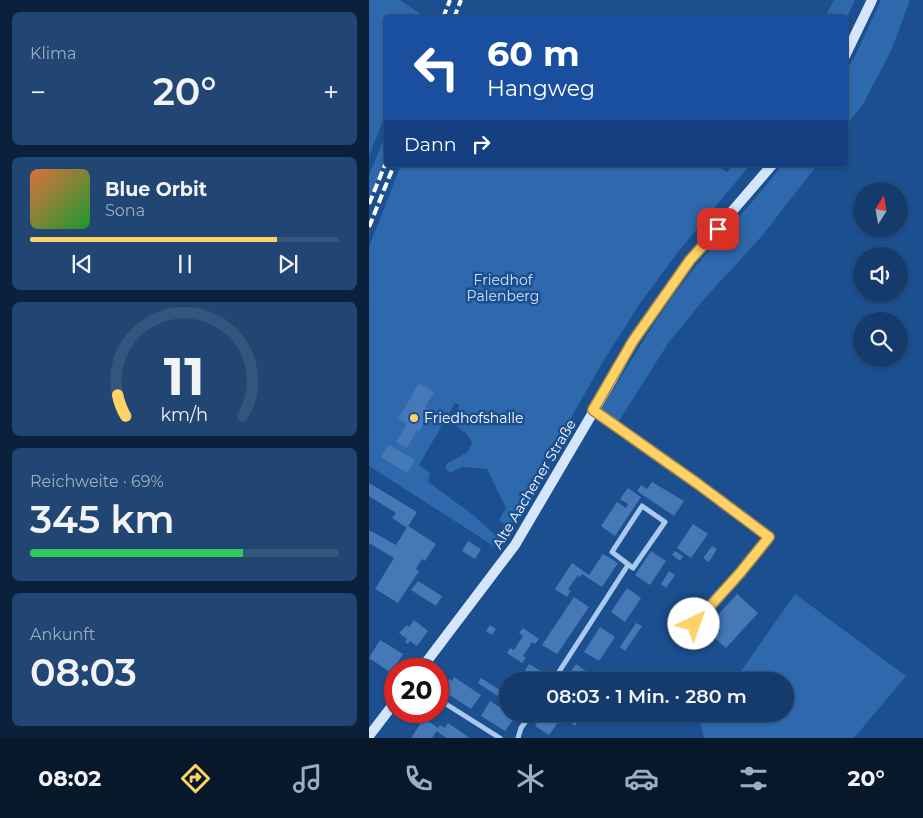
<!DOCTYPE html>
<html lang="de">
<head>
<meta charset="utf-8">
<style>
  :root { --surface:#143b6b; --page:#214673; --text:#f1f3f6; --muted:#9dadc1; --line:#33557e; --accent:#ffd166 }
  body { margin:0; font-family:Montserrat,sans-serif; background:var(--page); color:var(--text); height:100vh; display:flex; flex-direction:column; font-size:19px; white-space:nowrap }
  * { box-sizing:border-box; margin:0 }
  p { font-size:16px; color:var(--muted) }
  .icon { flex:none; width:28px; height:28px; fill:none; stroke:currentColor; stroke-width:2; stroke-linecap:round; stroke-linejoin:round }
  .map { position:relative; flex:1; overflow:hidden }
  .drawer { display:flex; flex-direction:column; gap:12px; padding:12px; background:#0b203b; width:369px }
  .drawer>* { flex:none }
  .guide { position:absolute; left:15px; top:15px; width:464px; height:152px; border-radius:5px; box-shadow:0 1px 4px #0004,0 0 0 1px var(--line); background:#1a4fa0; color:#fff; overflow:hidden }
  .needle { width:32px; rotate:11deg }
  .tools { position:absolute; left:484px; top:182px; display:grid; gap:10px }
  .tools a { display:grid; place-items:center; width:55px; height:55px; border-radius:50%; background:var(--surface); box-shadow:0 1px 4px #0004,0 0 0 1px var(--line); font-size:25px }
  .speed { position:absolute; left:15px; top:658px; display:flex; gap:10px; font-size:25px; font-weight:700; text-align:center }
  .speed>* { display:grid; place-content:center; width:65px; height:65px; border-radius:50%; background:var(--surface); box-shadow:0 1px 4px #0004,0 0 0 1px var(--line); line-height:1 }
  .speed .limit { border:8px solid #d22; background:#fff; color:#111 }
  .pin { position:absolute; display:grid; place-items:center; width:42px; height:42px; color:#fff; margin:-21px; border-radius:10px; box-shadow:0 2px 8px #0006 }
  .me { position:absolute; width:55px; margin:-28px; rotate:42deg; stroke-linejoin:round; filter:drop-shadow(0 0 4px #0008) }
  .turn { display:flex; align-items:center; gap:18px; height:105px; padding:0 20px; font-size:22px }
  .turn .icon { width:65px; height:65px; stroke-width:2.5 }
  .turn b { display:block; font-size:35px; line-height:42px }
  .then { display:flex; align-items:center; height:48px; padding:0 20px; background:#0003; gap:10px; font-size:19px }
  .big { font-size:38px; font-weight:600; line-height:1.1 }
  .drawer .tile { flex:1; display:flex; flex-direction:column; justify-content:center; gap:8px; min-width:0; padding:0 18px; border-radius:8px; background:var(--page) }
  .drawer .dial { align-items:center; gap:0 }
  .dial svg { height:130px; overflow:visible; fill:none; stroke:var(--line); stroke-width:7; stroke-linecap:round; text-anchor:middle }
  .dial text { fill:var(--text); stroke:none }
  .song { display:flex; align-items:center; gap:15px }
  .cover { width:60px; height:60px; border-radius:8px; background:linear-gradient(135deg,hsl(20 70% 55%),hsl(130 70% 35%)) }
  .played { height:5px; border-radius:2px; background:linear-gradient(90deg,var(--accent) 80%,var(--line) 80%) }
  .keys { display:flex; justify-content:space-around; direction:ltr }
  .heat { display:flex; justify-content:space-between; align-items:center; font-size:28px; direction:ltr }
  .charge { height:8px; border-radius:4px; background:linear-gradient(90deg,#34c759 69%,var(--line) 0) }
  .trip { position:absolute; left:130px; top:672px; width:295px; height:50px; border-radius:25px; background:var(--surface); box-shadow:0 1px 4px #0004,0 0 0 1px var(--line); font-weight:600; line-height:50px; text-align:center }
  .tabs { display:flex; height:80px; justify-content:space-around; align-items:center; background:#08182b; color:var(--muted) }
  .tabs .icon { width:35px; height:35px }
  .tabs .on { color:var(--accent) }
  .tabs b { font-size:22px; color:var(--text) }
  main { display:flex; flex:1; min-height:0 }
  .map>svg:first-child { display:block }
  .green { fill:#2e69ad }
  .building { fill:#4478b7 }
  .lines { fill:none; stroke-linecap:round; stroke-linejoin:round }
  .lane { stroke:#a9c9ee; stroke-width:4 }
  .street { stroke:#a9c9ee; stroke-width:5 }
  .secondary { stroke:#d6e6fa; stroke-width:10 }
  .rail { stroke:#fff; stroke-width:4; stroke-dasharray:9 4; stroke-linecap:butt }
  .route-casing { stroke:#a68842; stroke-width:12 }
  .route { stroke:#ffd166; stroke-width:9 }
  .poi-dot { fill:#ffd166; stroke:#1b4f8f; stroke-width:2 }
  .labels { text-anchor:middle; stroke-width:5; stroke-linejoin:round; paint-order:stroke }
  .park-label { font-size:14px; fill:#cfe3fa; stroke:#1b4f8f }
  .poi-label { font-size:14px; fill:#fff; stroke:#1b4f8f; text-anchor:start }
  .street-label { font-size:14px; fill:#fff; stroke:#1b4f8f }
</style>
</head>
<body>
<main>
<section class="drawer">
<div class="tile"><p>Klima</p>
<div class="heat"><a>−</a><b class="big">20°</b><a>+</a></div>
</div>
<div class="tile">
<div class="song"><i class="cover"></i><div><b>Blue Orbit</b><p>Sona</p></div></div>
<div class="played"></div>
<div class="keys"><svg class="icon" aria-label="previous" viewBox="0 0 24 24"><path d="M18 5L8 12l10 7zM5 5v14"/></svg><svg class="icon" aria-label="pause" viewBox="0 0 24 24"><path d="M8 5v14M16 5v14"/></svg><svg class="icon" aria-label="next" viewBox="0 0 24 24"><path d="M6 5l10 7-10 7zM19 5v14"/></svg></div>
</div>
<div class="tile dial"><svg viewBox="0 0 100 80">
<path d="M14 69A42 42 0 1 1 86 69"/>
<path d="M14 69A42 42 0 0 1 9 56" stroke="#ffd166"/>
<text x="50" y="56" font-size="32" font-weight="700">11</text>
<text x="50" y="72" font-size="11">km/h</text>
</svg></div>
<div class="tile"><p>Reichweite · 69%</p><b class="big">345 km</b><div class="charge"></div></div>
<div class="tile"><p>Ankunft</p><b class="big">08:03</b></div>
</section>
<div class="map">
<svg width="555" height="738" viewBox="0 0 555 738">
  <rect width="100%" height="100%" fill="#1b4f8f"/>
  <!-- green -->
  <g class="green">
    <polygon points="0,0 31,0 56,17 18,18 17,113 0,156"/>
    <polygon points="465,0 486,0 476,21 476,18 456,17"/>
    <polygon points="512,0 541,0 522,51 494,104 476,127 476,72 486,56"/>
    <polygon points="17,134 17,155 0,201 0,175"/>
    <path d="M32,165H347L358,172L363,165H381L309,252L272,302L236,358L179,458L157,503L140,529L130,520L137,508L118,469L94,467L81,473L77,469V464L99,452L103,443C97,425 78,434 90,405L86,403L50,465L61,473L59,482L103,514L133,541L128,548L0,466V247Z"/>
    <path d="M413,165H448L393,236L336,298L300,342L248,424L231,411C261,363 290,311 326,267C355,233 386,201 413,165Z"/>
    <polygon points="426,594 537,676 485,738 335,738 329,714 416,714 416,681 365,681"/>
  </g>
  <!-- building -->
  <g class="building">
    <polygon points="50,383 65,392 56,407 62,410 51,431 48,430 38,448 27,442 38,424 29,419"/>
    <polygon points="20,445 46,460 38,473 12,457"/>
    <polygon points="283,482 315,501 305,516 268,491 272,485 278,489"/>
    <polygon points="0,483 48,512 38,528 23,518 27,513 0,496"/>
    <polygon points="259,488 272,497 246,536 232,526 248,502 257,508 259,504 251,499"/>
    <polygon points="324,524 339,534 322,558 308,548"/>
    <polygon points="39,526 67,544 56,561 53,559 47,569 50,571 29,603 6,589 25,558 0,543 0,530 27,545"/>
    <polygon points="99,541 112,549 106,559 93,551"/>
    <polygon points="343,546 348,549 340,562 334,558"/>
    <polygon points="282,551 297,561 281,585 266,575"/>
    <polygon points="306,551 314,556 311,561 303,555"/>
    <polygon points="234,554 249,563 233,587 213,574 211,577 209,575 199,589 202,591 198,597 186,589 203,563 220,575"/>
    <polygon points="300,571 306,575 297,588 292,584"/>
    <polygon points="49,581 73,596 67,606 42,590"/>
    <polygon points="258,588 272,598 256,622 242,612"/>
    <polygon points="368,594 389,613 357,648 336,629"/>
    <polygon points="205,597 220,607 188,654 173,645"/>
    <polygon points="45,620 59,631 48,646 41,641 39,644 36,642 38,639 30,633 38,625 40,627"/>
    <polygon points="267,623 273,626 256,651 251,647"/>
    <polygon points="121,625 127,629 123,635 117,631"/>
    <polygon points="231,627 246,637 230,661 215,652"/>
    <polygon points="154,628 170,639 166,644 163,642 160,647 154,656 157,658 153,663 138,653 141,648 145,650 154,636 150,633"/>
    <polygon points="11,640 34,654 22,673 0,658"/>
    <polygon points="160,664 175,673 170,681 149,681"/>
    <polygon points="207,664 221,674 216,681 195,681"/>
    <polygon points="85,677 112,695 102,709 76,692 79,686 77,685 80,679 83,681"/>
    <polygon points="112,678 137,694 133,699 109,683"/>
    <polygon points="121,701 146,717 136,731 112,716"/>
    <polygon points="171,714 195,714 180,735 166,726 173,715"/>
    <polygon points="206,714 214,714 206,726 201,722"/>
    <polygon points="55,718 69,728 71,725 76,728 79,723 101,738 77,738 68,731 63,738 42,738"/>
  </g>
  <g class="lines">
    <!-- lane -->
    <polyline class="lane" points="226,411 329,484 400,537 371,573 325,624 322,631"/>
    <!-- street -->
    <g class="street">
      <polygon points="273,506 296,522 264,568 243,552"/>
      <polyline points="184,681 259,565"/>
      <polyline points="69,699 131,738"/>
      <polyline points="149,738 152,728 162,714"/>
    </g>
    <!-- secondary -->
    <g class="secondary">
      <polyline points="476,56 503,0"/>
      <polyline points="52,669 146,545 243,380 264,341 321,260 403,165"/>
      <polyline points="0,736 26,702"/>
    </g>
    <!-- rail -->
    <g class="rail">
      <polyline points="74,18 81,0"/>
      <polyline points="85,18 92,0"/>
      <polyline points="0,204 18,160"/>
      <polyline points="0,227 25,165"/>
    </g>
  </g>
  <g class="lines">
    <defs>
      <polyline id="route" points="325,624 371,573 400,537 329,484 224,410 264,341 321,260 349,229"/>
    </defs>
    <!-- route casing -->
    <use href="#route" class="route-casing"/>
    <!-- route -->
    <use href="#route" class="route"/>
  </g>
  <!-- markers -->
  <circle class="poi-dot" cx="45" cy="418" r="5"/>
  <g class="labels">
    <!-- park labels -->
    <g class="park-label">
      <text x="134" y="285">Friedhof<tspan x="134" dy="16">Palenberg</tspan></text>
    </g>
    <!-- poi labels -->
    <g class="poi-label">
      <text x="55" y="423">Friedhofshalle</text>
    </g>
    <!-- street labels -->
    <g class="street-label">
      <text transform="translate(165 484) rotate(-59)" y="5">Alte Aachener Straße</text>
    </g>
  </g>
</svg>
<div class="tools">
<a><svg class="needle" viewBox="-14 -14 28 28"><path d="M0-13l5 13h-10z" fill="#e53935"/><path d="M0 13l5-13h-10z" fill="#9dadc1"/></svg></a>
<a><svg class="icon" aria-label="sound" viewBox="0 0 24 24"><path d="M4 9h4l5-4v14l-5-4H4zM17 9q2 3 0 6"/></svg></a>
<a><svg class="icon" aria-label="search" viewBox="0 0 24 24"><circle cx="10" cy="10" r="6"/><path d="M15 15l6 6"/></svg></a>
</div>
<div class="speed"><div class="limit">20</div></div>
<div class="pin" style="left:349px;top:229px;background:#d93025"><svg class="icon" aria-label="arrive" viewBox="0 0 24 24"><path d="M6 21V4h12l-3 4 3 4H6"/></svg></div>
<svg class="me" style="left:325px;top:624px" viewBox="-20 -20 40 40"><circle r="19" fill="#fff"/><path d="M0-13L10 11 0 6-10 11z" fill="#ffd166"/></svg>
<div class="trip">08:03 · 1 Min. · 280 m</div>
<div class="guide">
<div class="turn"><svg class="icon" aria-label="left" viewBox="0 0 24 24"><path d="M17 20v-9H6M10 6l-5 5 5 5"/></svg><div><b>60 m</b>Hangweg</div></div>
<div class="then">Dann<svg class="icon" aria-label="right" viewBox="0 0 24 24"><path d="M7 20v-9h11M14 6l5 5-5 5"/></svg></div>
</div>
</div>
</main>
<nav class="tabs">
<b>08:02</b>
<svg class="icon on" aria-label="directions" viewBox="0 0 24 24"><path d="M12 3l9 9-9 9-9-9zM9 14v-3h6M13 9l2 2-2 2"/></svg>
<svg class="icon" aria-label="music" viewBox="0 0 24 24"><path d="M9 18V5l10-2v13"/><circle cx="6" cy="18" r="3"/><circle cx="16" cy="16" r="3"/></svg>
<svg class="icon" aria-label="phone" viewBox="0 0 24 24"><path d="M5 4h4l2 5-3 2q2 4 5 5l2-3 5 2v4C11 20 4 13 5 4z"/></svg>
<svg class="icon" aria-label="climate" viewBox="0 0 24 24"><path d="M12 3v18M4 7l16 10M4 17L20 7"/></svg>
<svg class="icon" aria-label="car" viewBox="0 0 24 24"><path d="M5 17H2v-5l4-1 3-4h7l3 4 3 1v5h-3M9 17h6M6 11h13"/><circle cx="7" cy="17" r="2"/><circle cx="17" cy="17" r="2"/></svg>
<svg class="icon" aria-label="filters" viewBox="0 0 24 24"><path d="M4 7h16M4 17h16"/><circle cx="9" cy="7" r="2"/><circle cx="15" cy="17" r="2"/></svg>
<b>20°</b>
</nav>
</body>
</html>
